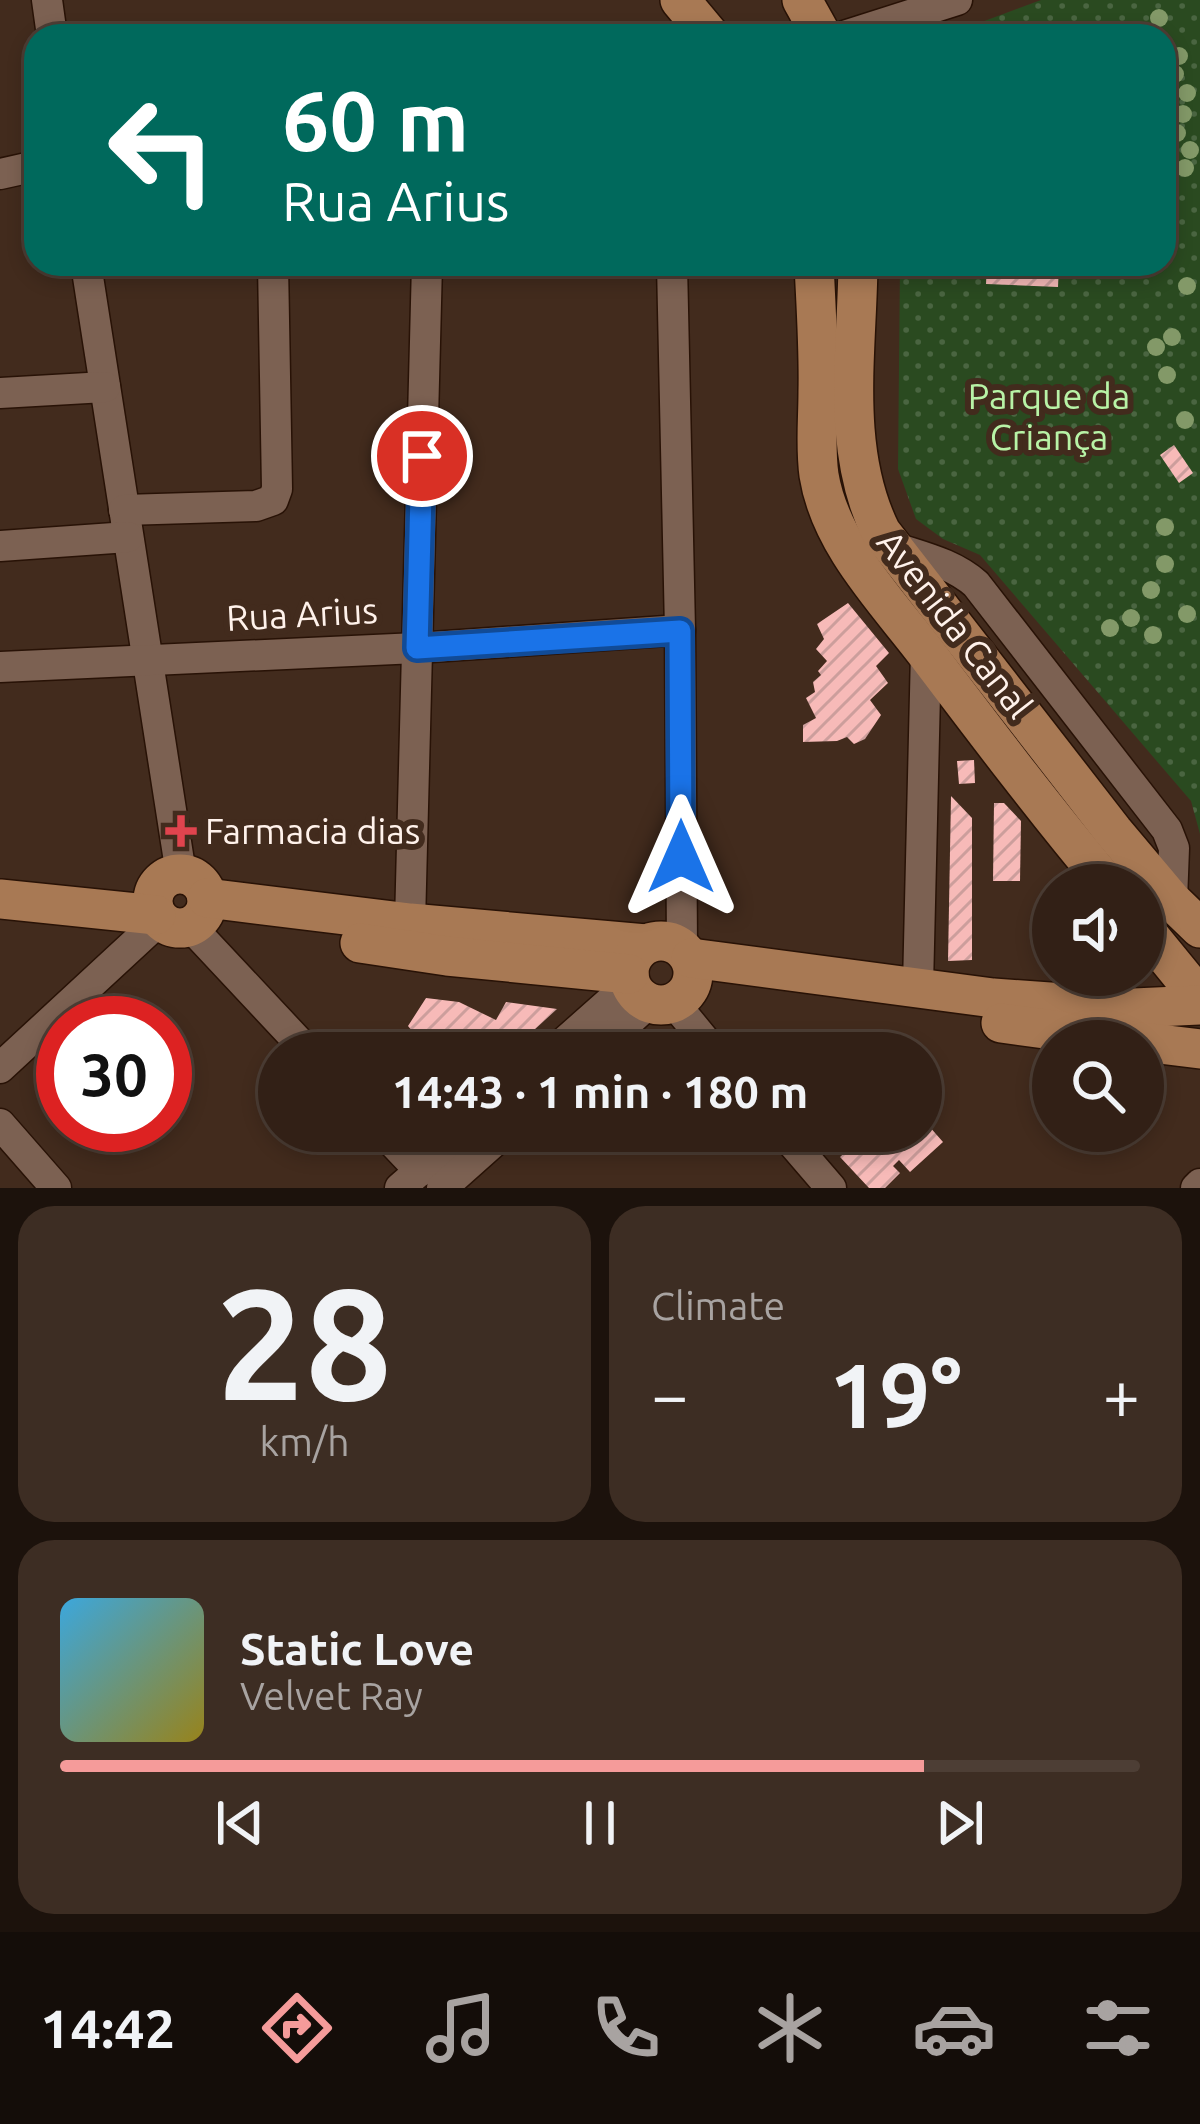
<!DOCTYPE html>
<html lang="en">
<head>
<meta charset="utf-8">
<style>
  :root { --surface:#322016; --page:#3d2d23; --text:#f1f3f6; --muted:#a8a3a1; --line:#4d3e35; --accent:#f59b9a }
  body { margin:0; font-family:Ubuntu,sans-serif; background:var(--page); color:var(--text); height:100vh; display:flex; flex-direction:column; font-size:45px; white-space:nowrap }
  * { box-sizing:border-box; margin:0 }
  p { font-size:39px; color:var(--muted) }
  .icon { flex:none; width:66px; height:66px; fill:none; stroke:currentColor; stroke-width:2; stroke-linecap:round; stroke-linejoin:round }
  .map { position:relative; height:1188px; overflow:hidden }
  .details { display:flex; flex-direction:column; gap:18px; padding:18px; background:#1c120c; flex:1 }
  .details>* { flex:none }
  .hud { position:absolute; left:24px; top:24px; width:1152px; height:252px; border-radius:36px; box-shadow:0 6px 18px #0003,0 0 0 3px var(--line); background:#00695c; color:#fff; overflow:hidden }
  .tools { position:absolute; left:1032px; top:864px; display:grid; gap:24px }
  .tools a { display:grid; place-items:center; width:132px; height:132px; border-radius:50%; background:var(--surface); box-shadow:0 6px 18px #0003,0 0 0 3px var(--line); font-size:60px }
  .speed { position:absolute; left:36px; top:996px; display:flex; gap:24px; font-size:60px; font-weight:700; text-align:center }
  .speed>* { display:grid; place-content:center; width:156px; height:156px; border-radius:50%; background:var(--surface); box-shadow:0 6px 18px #0003,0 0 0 3px var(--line); line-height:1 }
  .speed .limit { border:18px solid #d22; background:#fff; color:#111 }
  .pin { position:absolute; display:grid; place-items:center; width:102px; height:102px; color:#fff; margin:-51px; border:6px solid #fff; border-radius:50%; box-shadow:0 3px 12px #0007 }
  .me { position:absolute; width:132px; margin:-66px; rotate:0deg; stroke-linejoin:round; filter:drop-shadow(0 0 9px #0008) }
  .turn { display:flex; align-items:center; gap:42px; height:252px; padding:0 60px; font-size:54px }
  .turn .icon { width:156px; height:156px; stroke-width:2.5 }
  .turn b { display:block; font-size:84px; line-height:102px }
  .big { font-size:90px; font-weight:700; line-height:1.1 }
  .details .card { flex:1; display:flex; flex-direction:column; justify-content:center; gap:18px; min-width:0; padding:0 42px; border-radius:36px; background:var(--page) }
  .details .dial { align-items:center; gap:0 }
  .dial b { font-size:156px; line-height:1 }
  .song { display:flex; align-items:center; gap:36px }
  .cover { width:144px; height:144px; border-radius:18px; background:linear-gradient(135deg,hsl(200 70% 55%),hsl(50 70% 35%)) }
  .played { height:12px; border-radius:6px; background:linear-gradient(90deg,var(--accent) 80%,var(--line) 80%) }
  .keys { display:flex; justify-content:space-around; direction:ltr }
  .heat { display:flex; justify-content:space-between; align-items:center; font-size:66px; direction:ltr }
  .details .tiles { flex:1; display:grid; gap:18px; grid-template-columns:1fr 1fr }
  .card:last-child { grid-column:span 2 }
  .trip { position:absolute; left:258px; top:1032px; width:684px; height:120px; border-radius:60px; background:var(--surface); box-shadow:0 6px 18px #0003,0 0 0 3px var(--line); font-weight:700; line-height:120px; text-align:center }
  .tabs { display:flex; height:192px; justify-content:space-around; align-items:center; background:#140d09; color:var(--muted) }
  .tabs .icon { width:84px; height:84px }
  .tabs .current { color:var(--accent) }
  .tabs b { font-size:54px; color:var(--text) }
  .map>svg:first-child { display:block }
  .park { fill:url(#park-dots) }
  .building { fill:url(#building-hatch) }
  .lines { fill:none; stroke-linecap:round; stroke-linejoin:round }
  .minor-casing { stroke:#281206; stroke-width:33 }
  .major-casing { stroke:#281206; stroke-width:42 }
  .minor { stroke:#7c6152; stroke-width:30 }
  .major { stroke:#a87954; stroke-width:39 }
  .tree { fill:#839968 }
  .route-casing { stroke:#114b97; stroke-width:30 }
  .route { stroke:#1a73e8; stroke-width:21 }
  .health-dot { fill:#e0444e; stroke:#422b1d; stroke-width:4.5 }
  .labels { text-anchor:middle; stroke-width:12; stroke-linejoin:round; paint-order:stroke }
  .park-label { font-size:36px; fill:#b8f3a6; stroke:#422b1d }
  .street-label { font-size:36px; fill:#fff2eb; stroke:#422b1d }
  .poi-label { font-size:36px; fill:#fff2eb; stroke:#422b1d; text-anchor:start }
</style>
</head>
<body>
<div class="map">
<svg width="1200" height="1188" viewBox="0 0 1200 1188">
  <defs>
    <pattern id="park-dots" width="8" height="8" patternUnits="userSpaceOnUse" patternTransform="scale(3)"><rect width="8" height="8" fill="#2a4a20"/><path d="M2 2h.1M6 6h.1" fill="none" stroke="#4a6541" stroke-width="1.8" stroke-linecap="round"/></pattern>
    <pattern id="building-hatch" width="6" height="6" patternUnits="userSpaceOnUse" patternTransform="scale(3)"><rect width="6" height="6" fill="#f7bab8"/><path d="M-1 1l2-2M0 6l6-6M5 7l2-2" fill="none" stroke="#cc9e9c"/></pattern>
  </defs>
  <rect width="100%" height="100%" fill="#422b1d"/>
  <!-- park -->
  <polygon class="park" points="1041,0 1200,0 1200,834 1191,801 980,555 943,539 916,519 898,469 900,264 1164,264 1164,36 944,36"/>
  <!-- building -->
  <g class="building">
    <polygon points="987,264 1059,264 1058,287 986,284"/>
    <polygon points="1174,445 1193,473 1179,483 1160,455"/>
    <polygon points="848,603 889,653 876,666 888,683 870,700 881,715 865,739 854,744 847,737 837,741 803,742 803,725 816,718 806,698 815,692 813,682 821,675 818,671 827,661 816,649 824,639 817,624"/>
    <polygon points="974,760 975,783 959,784 957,761"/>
    <polygon points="951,796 972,818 972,960 948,961"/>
    <polygon points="994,803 1004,803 1021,821 1020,881 993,881"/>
    <polygon points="426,998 459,1002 496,1020 506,1002 557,1009 509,1053 430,1053 408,1026"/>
    <polygon points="921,1117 943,1142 910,1172 899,1160 893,1166 900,1173 885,1188 869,1188 840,1157 868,1131 877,1141 886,1133 884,1131 921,1131"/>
  </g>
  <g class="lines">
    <defs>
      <g id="minor">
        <polyline points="47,0 52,36"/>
        <polyline points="844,36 957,0"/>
        <polyline points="0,174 36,166"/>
        <polyline points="86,264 181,874"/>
        <polyline points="672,264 680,630 682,947"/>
        <polyline points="0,393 105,387"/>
        <polyline points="124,510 256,506 273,500 277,489 273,264"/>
        <polyline points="0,546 128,537"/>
        <path d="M893,547C922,557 952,563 976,584L1167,830L1174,848L1172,901"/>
        <polyline points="0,667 417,648 680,630"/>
        <polyline points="410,923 427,264"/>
        <polyline points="191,927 309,1053"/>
        <polyline points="918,986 926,652"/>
        <polyline points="674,1003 715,1053"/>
        <polyline points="552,1053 631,983"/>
        <polyline points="594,1053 649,1003"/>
        <polyline points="0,1068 160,920"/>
        <polyline points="0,1124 56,1188"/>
        <polyline points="382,1131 420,1171"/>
        <polyline points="782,1131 831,1188"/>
        <polyline points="400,1188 465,1131"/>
        <polyline points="442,1188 506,1131"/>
        <polyline points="1196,1188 1200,1184"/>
      </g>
      <g id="major">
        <polyline points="680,0 710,36"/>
        <polyline points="802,0 822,36"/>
        <path d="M814,264C816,307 819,350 818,392C818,420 815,447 819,475C830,544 886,600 927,654C986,732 1045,810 1108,885"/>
        <path d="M858,264C857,353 840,449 881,532L1113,831L1172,901L1200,928"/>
        <circle cx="180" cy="901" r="27"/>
        <polyline points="207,898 410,923 646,944"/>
        <polyline points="0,899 156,915"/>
        <polyline points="1143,928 1200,998"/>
        <circle cx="661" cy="973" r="32"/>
        <polyline points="360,943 447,956 629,974"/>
        <polyline points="691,958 993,998 1134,1008 1200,1005"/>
        <polyline points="1001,1023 1134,1041"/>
        <polyline points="1143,1042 1200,1049"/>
      </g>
    </defs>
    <!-- minor casing -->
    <use href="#minor" class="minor-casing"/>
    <!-- major casing -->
    <use href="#major" class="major-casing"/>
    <!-- minor -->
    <use href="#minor" class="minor"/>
    <!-- major -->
    <use href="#major" class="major"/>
  </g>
  <!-- trees -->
  <g class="tree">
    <circle cx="1159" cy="18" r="9"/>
    <circle cx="1179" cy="56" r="9"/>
    <circle cx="1175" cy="74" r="9"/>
    <circle cx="1187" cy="93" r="9"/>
    <circle cx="1183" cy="114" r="9"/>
    <circle cx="1177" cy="133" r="9"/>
    <circle cx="1190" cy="150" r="9"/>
    <circle cx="1185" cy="168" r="9"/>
    <circle cx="1187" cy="286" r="9"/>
    <circle cx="1172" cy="337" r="9"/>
    <circle cx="1156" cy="347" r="9"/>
    <circle cx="1167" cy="375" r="9"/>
    <circle cx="1185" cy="420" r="9"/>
    <circle cx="1165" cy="527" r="9"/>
    <circle cx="1165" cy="564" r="9"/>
    <circle cx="1151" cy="590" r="9"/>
    <circle cx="1187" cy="614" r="9"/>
    <circle cx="1131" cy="618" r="9"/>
    <circle cx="1110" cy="628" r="9"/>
    <circle cx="1153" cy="635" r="9"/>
  </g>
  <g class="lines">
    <defs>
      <polyline id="route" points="422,456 417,648 680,631 681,857"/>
    </defs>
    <!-- route casing -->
    <use href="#route" class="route-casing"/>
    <!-- route -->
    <use href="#route" class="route"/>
  </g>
  <!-- markers -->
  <path class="health-dot" d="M175 813h12v12h12v12h-12v12h-12v-12h-12v-12h12z"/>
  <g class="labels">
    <!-- park labels -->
    <g class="park-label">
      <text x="1049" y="409">Parque da<tspan x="1049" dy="41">Criança</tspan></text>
    </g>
    <!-- street labels -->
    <g class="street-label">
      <text transform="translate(302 614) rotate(-3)" y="13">Rua Arius</text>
      <text transform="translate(955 624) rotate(52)" y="13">Avenida Canal</text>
    </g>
    <!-- poi labels -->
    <g class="poi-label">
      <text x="205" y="844">Farmacia dias</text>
    </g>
  </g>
</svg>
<div class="tools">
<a><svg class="icon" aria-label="sound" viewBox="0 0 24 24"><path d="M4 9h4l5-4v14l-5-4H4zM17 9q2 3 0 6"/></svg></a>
<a><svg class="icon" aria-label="search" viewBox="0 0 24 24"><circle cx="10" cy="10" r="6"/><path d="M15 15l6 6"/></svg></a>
</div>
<div class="speed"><div class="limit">30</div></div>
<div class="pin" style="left:422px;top:456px;background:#d93025"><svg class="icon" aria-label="arrive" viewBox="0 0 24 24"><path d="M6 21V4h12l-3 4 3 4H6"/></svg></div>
<svg class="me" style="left:681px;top:857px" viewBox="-20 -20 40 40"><path d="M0-17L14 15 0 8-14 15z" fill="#1a73e8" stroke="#fff" stroke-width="4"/></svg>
<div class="trip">14:43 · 1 min · 180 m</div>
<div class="hud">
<div class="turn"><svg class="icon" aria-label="left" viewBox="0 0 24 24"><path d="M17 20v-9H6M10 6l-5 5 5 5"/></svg><div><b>60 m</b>Rua Arius</div></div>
</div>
</div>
<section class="details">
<div class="tiles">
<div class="card dial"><b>28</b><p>km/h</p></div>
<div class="card"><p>Climate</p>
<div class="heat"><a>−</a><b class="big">19°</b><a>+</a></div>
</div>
<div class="card">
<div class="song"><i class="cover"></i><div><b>Static Love</b><p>Velvet Ray</p></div></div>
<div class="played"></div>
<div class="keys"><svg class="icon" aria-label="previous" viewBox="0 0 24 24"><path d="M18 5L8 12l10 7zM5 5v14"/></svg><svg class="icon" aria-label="pause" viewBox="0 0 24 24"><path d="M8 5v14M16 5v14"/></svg><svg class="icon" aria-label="next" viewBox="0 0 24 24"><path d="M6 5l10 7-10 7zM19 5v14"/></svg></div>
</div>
</div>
</section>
<nav class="tabs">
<b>14:42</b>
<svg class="icon current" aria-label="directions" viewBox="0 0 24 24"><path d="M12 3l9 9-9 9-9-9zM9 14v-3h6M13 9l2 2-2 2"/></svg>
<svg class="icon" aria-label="music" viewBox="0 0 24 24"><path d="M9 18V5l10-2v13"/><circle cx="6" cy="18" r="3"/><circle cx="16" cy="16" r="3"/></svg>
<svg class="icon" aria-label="phone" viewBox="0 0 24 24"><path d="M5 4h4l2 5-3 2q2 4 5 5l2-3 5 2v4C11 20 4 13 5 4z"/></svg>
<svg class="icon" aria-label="climate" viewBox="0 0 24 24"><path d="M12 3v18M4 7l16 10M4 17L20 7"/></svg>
<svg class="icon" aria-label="car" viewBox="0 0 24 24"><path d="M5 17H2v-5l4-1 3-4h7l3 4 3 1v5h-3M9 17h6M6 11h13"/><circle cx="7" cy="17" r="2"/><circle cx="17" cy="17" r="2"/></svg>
<svg class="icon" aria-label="filters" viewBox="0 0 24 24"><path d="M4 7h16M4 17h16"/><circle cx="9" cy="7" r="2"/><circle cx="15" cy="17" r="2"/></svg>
</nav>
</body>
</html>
